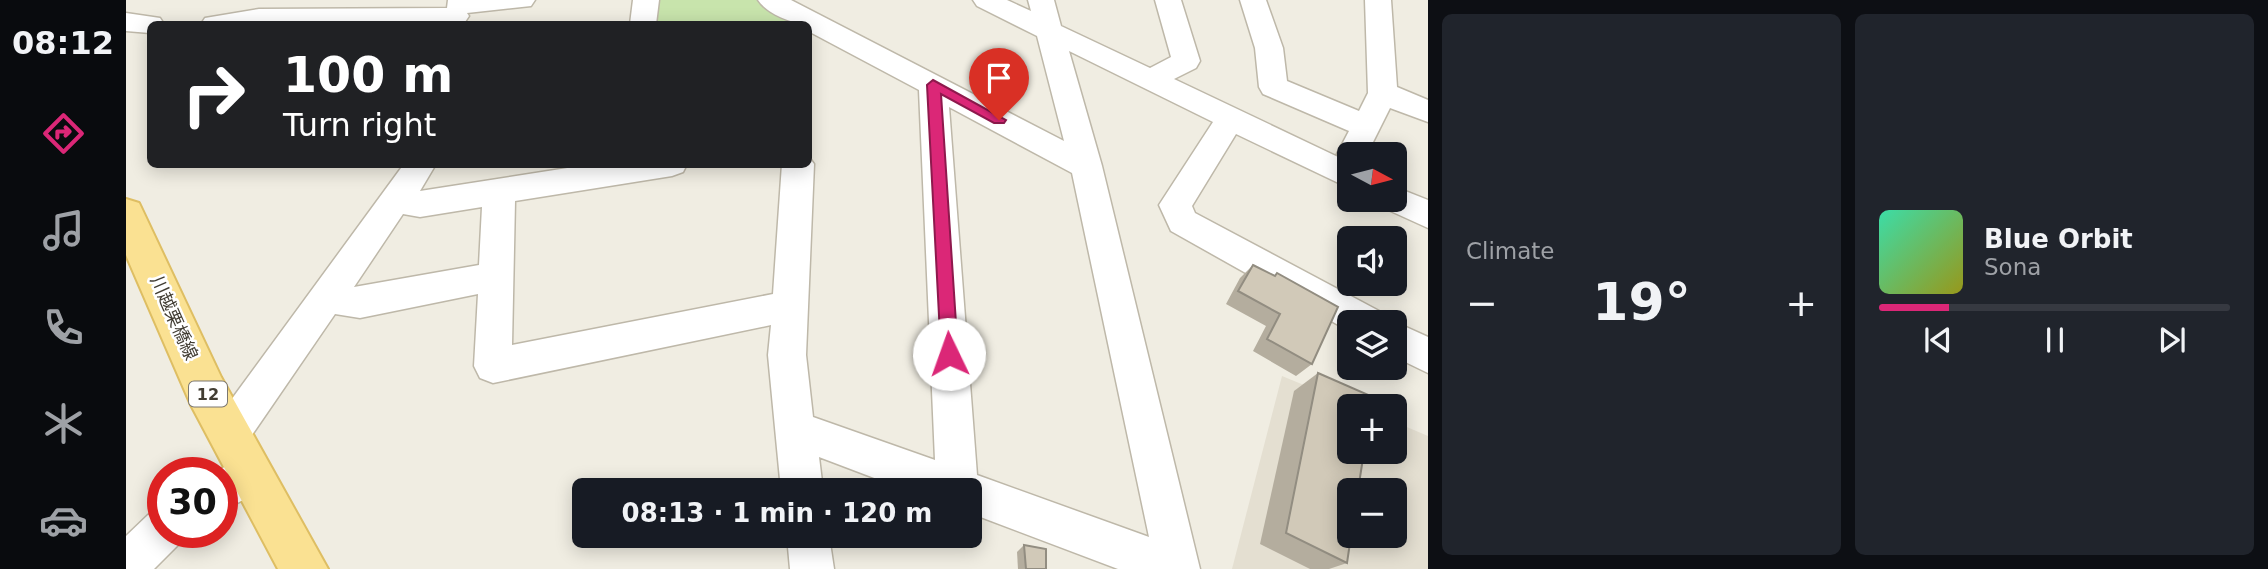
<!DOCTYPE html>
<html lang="en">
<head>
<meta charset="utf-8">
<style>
  :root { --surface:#171b24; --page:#20242c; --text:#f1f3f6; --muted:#9ea1a6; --line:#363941; --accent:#db2777 }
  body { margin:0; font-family:"DejaVu Sans","Noto Sans JP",sans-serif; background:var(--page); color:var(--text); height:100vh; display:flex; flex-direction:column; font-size:26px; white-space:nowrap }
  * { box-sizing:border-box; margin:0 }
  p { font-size:23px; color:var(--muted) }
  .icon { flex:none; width:38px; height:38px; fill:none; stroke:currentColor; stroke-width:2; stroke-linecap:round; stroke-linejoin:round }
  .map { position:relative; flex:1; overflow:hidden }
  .sheet { display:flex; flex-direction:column; gap:14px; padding:14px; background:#0d0f14; width:840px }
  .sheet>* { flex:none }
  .banner { position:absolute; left:21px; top:21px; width:665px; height:147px; border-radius:10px; box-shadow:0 4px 18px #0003; background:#202124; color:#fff; overflow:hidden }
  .needle { width:46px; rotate:97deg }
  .buttons { position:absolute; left:1211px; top:142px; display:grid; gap:14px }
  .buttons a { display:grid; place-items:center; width:70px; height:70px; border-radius:10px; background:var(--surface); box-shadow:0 4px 18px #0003; font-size:35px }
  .speed { position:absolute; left:21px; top:457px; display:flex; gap:14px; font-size:35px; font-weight:700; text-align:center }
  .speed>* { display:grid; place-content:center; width:91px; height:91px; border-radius:50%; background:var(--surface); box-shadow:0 4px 18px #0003; line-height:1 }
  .speed .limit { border:10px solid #d22; background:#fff; color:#111 }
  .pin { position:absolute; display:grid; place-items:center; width:60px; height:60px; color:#fff; margin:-72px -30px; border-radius:50% 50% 50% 0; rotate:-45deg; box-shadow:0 0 7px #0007 }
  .pin .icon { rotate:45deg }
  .me { position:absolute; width:77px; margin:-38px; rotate:357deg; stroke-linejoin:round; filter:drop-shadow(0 0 5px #0008) }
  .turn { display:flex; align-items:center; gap:24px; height:147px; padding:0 21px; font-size:32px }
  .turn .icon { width:91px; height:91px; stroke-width:2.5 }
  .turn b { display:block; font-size:49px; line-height:60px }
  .big { font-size:52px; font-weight:700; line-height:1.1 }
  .sheet .tile { flex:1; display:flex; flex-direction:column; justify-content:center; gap:10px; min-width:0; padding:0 24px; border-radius:10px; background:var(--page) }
  .song { display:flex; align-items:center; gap:21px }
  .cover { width:84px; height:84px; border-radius:10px; background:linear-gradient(135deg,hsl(160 70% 55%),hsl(60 70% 35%)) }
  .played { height:7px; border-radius:4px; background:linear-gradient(90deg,var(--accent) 20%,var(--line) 20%) }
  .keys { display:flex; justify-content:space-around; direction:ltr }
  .heat { display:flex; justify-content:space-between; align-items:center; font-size:38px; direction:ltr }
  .sheet .tiles { flex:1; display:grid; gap:14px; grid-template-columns:repeat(2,1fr) }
  .trip { position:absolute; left:446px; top:478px; width:410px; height:70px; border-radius:10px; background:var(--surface); box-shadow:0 4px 18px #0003; font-weight:700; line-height:70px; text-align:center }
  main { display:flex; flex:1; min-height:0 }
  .menu { display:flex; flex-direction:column; width:126px; justify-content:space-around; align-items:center; background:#090b0e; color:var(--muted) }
  .menu .icon { width:49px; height:49px }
  .menu .current { color:var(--accent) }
  .menu b { font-size:32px; color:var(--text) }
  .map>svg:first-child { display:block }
  .residential { fill:#e4dfd1; fill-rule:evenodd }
  .green { fill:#c8e4ac }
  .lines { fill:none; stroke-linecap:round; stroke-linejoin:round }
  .minor-casing { stroke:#beb8a9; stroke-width:3 }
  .major-casing { stroke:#debe63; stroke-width:4 }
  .minor { fill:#fff; fill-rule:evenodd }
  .major { fill:#fae192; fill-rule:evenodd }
  .wall { fill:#b4ad9e }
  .building { fill:#d1c9b8; stroke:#928d81; stroke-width:2 }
  .route { fill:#db2777; stroke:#8e194d; stroke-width:2 }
  .labels { text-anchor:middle; stroke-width:5; stroke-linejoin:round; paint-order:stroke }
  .shield { fill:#fff; stroke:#7b7770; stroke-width:2 }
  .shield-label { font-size:16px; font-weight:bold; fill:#423d33 }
  .street-label { font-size:18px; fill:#423d33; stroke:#fff }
</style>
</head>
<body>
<main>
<nav class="menu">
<b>08:12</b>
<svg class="icon current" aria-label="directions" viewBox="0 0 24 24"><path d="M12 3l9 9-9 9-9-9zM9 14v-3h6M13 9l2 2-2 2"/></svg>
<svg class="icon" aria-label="music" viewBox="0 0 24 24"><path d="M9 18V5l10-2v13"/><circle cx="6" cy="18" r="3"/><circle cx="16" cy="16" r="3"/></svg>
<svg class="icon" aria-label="phone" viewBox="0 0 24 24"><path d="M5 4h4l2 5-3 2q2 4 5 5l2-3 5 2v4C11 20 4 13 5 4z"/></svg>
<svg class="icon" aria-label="climate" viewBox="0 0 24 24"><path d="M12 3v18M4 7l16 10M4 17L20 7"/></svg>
<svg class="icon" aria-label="car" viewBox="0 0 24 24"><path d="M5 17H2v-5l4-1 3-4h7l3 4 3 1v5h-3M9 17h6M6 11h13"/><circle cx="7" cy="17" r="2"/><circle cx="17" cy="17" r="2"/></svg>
</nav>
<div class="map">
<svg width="1302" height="569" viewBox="0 0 1302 569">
  <rect width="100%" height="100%" fill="#f0ede2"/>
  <!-- residential -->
  <path class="residential" d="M1156,376L1229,406H1223V452H1269V422L1302,436V569H1106ZM1223,490H1269V536H1223Z"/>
  <!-- green -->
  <polygon class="green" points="530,0 634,0 675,20 675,24 527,24"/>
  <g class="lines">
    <defs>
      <g id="minor">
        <polygon points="322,0 409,0 405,6 341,13 343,16 339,22 330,24 75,24 79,18 133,9 321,8"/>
        <polygon points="507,0 533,0 530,24 504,24"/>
        <path d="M632,0H665L938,141L911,36L851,6L847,0H881L905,11L902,0H928L935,26L1024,68L1045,57L1029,0H1055L1074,61L1070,68L1048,79L1212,157L1211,154L1223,131L1137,94L1133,87L1129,48L1114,0H1140L1157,48L1161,81L1233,111L1242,93L1239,0H1265L1271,87L1302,100V122L1264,108L1241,154H1223V188L1110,134L1066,206L1069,213L1253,311L1258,322H1223V331L1045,231L1033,205L1087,122L943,51L976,166L1074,569H992L844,513V490H780L693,457L697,490H655L642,355L645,325L367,383L354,378L348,366L352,294L234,318L209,314L117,448L103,454L89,448L83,435L89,422L278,164H310L294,191L467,164H561L557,172L546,176L389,201L386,345L647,294L656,164H682V156L688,164L680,355L687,417L809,460L793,90L682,31V24C667,24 641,14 632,0ZM823,107L946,173L1023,537L851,475ZM356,207L353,265L228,287L277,214L294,217Z"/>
        <polygon points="0,13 34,18 38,24 24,24 24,33 0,31"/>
        <polygon points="1269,187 1302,200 1302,228 1258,208 1253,200 1269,200"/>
        <polygon points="1269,322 1302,337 1302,373 1269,357"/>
        <polygon points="124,455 138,461 144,475 138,489 96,511 96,472 88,472"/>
        <polygon points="37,509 37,532 58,532 52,545 28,569 0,569 0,536 22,515"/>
        <polygon points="661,536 703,536 708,569 664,569"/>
      </g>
      <polygon id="major" points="0,199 13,203 95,377 202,569 152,569 65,405 0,255"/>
    </defs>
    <!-- minor casing -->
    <use href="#minor" class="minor-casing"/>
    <!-- major casing -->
    <use href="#major" class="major-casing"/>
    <!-- minor -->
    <use href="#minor" class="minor"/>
    <!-- major -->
    <use href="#major" class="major"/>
  </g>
  <!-- wall -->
  <g class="wall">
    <polygon points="1127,265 1148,276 1151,273 1186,364 1170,376 1127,351 1140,326 1100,304 1114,278"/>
    <polygon points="1192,373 1221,563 1203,569 1184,569 1134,544 1168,391"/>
    <polygon points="898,545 920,569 892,569 891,552"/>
  </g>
  <!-- building -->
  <g class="building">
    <polygon points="1127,265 1149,276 1151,273 1212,307 1186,364 1141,339 1154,314 1112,291"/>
    <polygon points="1192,373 1247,397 1245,406 1223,406 1223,452 1238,452 1232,490 1223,490 1223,536 1225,536 1221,563 1160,533"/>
    <polygon points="898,545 920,549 920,569 900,569"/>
  </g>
  <!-- route -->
  <polygon class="route" points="807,80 880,120 878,123 868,123 815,94 832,354 823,361 815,354 801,85"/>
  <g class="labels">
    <!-- shield labels -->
    <rect class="shield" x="63" y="381.5" width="38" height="25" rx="5"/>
    <g class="shield-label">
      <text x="82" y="400">12</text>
    </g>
    <!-- street labels -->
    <g class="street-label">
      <text transform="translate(48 318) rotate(66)" y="6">川越栗橋線</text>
    </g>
  </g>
</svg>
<div class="buttons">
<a><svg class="needle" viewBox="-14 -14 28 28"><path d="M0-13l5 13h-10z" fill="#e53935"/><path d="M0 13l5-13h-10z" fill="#9ea1a6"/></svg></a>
<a><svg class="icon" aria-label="sound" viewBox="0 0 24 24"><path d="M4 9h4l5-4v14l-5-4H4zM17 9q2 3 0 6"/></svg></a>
<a><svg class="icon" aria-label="layers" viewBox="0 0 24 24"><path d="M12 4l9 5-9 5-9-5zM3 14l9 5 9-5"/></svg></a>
<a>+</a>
<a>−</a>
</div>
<div class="speed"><div class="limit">30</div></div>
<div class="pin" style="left:873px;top:120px;background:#d93025"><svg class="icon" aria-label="arrive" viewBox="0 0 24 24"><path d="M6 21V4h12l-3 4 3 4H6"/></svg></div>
<svg class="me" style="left:823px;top:354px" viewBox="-20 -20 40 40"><circle r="19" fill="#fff"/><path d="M0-13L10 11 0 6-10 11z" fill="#db2777"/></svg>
<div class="trip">08:13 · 1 min · 120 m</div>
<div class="banner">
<div class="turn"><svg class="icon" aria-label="right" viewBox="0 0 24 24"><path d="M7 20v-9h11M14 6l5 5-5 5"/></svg><div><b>100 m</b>Turn right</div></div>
</div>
</div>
<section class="sheet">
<div class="tiles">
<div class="tile"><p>Climate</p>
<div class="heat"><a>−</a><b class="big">19°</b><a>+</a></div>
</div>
<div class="tile">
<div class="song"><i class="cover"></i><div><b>Blue Orbit</b><p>Sona</p></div></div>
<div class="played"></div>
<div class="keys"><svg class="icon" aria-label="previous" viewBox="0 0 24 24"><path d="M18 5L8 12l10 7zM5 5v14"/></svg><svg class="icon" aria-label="pause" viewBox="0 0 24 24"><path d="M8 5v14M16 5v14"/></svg><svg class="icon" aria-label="next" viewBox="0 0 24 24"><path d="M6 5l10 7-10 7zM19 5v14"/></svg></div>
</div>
</div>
</section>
</main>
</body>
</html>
